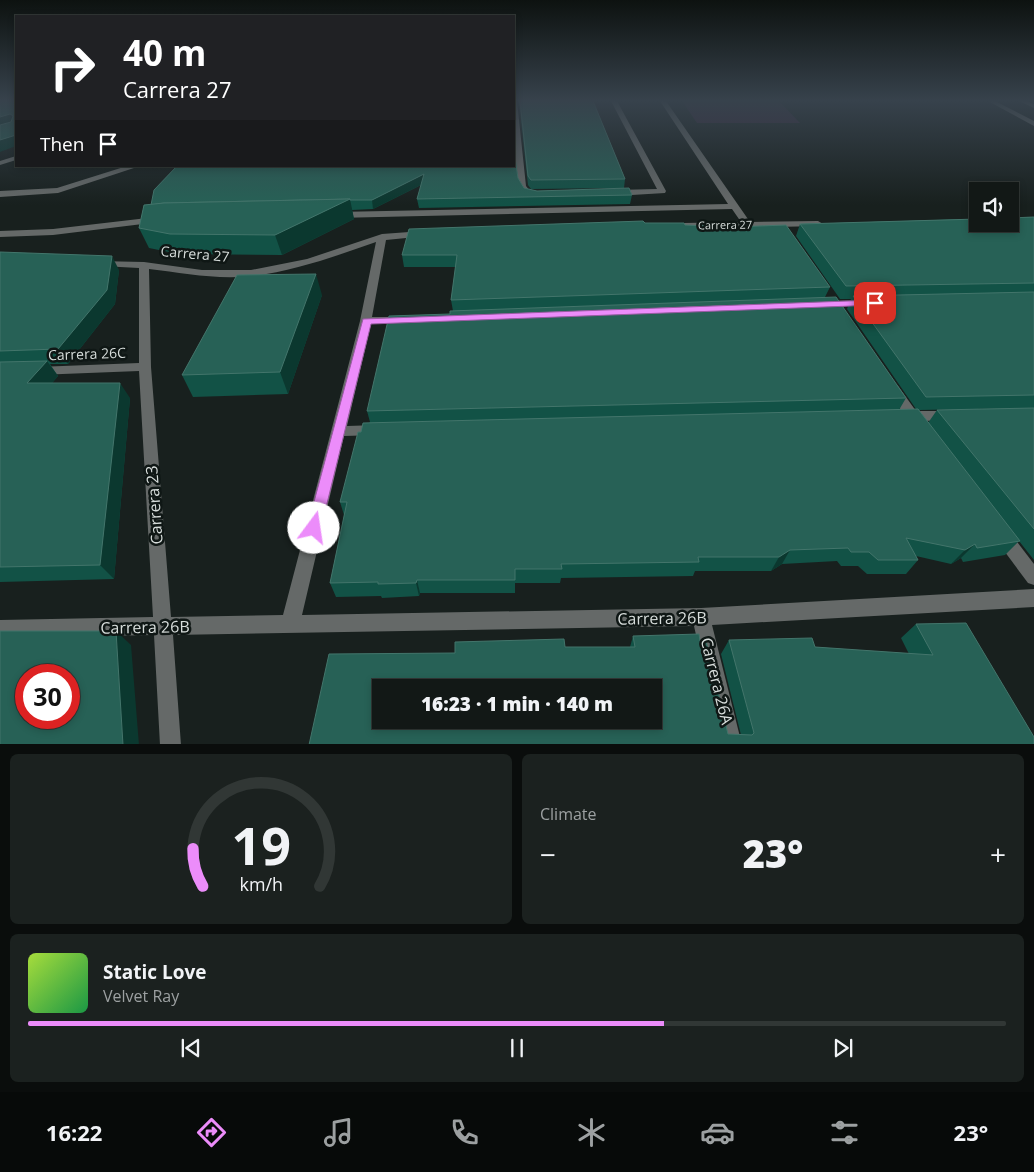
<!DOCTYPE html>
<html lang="en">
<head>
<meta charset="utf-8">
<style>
  :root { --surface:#121816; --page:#1b211f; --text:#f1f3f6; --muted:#9ca0a1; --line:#313735; --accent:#ec8cfa }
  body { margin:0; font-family:"Open Sans",sans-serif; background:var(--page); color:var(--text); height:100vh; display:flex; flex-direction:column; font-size:19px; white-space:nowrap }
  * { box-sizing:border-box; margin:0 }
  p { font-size:16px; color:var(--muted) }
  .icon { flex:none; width:28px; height:28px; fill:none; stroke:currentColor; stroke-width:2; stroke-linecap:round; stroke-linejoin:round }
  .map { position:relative; height:744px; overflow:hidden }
  .panel { display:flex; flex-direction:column; gap:10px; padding:10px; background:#0a0d0c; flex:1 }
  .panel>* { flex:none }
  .top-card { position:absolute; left:15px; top:15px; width:500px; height:152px; border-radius:0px; box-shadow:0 2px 8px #0003,0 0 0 1px var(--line); background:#202124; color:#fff; overflow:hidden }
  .controls { position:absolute; left:969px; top:182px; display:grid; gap:10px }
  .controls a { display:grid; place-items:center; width:50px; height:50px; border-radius:0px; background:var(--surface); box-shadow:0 2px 8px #0003,0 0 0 1px var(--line); font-size:25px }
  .speed { position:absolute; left:15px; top:664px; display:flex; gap:10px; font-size:25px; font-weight:700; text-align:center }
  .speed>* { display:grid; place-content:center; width:65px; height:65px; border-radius:50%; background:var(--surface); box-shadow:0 2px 8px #0003,0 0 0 1px var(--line); line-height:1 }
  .speed .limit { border:8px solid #d22; background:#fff; color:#111 }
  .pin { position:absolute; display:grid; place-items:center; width:42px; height:42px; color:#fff; margin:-21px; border-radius:10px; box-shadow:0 2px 8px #0006 }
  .me { position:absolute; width:55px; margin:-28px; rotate:14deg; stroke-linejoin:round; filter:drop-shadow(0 0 4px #0008) }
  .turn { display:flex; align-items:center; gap:18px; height:105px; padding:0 25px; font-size:22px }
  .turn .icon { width:65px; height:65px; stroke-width:2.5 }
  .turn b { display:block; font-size:35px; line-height:42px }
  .then { display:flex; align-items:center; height:48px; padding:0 25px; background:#0003; gap:10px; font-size:19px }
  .big { font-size:38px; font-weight:800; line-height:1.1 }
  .panel .card { flex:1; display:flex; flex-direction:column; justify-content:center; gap:8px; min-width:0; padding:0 18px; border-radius:8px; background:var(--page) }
  .panel .dial { align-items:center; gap:0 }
  .dial svg { height:130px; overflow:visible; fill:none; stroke:var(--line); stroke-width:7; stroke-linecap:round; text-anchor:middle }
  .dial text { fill:var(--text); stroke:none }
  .song { display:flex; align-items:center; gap:15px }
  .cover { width:60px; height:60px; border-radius:8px; background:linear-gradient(135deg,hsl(80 70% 55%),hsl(140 70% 35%)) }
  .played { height:5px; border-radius:2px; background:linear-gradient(90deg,var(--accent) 65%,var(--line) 65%) }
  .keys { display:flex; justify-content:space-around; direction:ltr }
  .heat { display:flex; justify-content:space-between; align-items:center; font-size:28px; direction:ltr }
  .panel .tiles { flex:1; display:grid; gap:10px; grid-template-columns:1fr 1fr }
  .card:last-child { grid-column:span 2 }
  .trip { position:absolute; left:372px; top:679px; width:290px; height:50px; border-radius:0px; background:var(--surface); box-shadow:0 2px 8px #0003,0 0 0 1px var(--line); font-weight:800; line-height:50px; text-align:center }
  .menu { display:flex; height:80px; justify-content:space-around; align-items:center; background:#070a09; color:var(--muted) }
  .menu .icon { width:35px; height:35px }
  .menu .on { color:var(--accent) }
  .menu b { font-size:22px; color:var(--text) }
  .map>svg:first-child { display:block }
  .green { fill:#3a253d }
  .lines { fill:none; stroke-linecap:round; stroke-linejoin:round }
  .minor { fill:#656968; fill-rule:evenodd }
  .wall { fill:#125246 }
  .shaded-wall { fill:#0b382f }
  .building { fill:#276156; stroke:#43756b; fill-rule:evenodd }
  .route { fill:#ec8cfa; stroke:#995ba2 }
  .labels { text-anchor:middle; stroke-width:5; stroke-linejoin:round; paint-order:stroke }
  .far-street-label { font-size:11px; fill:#d7dddb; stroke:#0f1715 }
  .street-label { font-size:14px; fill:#d7dddb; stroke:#0f1715 }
  .near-street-label { font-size:16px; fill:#d7dddb; stroke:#0f1715 }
</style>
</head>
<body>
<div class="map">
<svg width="1034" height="745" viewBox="0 0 1034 745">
  <rect width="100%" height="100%" fill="#18201e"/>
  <!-- green -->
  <polygon class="green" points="682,101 779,101 800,123 697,123"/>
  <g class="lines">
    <!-- minor -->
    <g class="minor">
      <path d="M514,101H517L526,186L530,191L538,193V197L524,195C511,176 514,124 514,101Z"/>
      <polygon points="611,101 617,101 666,191 665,193 615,196 611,193 615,190 657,189"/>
      <polygon points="660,101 666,101 750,222 818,221 823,224 821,226 683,229 678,226 683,223 741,222 732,209 336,218 332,215 336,212 728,204"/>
      <polygon points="988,101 995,101 1034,121 1034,126"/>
      <polygon points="1019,101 1026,101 1034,104 1034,108"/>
      <polygon points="16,156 16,160 0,165 0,161"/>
      <polygon points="127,166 140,166 58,193 0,197 0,191 57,188"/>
      <polygon points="156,217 161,220 159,222 53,235 0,237 0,231 53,229"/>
      <path d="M423,231L428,234L426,236L386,240L372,317H404L410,320L404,323L371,324L347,426L378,425L383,426L385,430L383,434L378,435L344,436L302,615L701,608L1034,589V607L712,625L742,745H721L694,626L173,635L181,745H160L154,635L0,638V620L153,617L139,371L37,375L31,371L37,367L139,363V268L101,266L97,265V261L144,262L202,270H251L307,259L382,234ZM376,242L360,321L283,615L171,617L151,367L149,269C183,273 217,280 252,276C295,271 336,256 376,242Z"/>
      <polygon points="867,300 871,301 872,303 871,305 824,307 819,304 824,301"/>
      <polygon points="893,384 898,386 916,411 950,411 955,412 957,416 955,420 922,421 921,426 911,426 908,421 903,420 901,416 903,413 887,389 888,386"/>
      <polygon points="1002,528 1008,530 1034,564 1034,585 1028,583 996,540 994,535 996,530"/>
    </g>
  </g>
  <!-- wall -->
  <g class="wall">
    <polygon points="518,101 593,101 625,179 624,188 531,189 528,185 519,101"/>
    <polygon points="514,151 518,178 524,188 537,191 629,188 632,195 630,204 419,208 417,199 421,185 373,209 352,210 354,219 282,255 179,254 149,248 139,228 144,205 151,205 154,190 177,166 514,166"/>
    <polygon points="1034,217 1034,408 919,410 928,423 937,410 1034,408 1034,560 1019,541 1005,555 963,562 961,558 951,564 916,556 918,560 906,574 867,574 858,566 841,566 837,561 782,564 771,571 695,571 693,576 561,578 560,583 515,583 515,593 420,593 419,596 382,598 381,596 336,597 330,583 344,515 340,502 361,432 370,422 367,411 453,311 451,300 456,267 404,267 402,255 645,223 685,225 830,287 825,297 906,398 899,410 916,409 847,309 851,299 840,299 796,236 800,224"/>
    <polygon points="0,252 119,270 115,304 68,364 50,364 58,376 52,383 130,398 114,579 0,582"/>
    <polygon points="322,295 288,394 193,397 182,375"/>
    <polygon points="916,624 1034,737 309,745 455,653 565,647 630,647 633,636 728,734 741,735 721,654 729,640 815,647 909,654 901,638"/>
  </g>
  <!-- shaded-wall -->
  <g class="shaded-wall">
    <polygon points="10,114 16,123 0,127 0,117"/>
    <polygon points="16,135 16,146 0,152 0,140"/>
    <polygon points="424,174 425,183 373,209 372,200"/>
    <polygon points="350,199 354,219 282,255 275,235"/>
    <polygon points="112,256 119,270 115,304 68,364 58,349"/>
    <polygon points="316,274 322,295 288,394 280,372"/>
    <polygon points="47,361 58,376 39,399 27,383"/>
    <polygon points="120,383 130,398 114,579 100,565"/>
    <polygon points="975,544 961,558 951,564 965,550"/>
    <polygon points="790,550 782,564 771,571 779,557"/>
    <polygon points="417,580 420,593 419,596 416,583"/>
    <polygon points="116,631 131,645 139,745 123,745"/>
  </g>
  <!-- building -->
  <g class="building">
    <polygon points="0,101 16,101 16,135 0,140 0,125 11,122 13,116 10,114 0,117"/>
    <polygon points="520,101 593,101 625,179 531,180 528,176"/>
    <polygon points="514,151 518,178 524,188 537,191 629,188 632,195 417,199 424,174 372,200 350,200 350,199 164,203 151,205 154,190 177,166 514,166"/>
    <polygon points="350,199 275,235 170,234 139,228 144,205 164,203"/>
    <polygon points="1034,217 1034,283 846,286 800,224 978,219 978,224 1010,224 1010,218"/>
    <polygon points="643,221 645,223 684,223 685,225 733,227 786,225 830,287 451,300 457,255 402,255 409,229"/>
    <polygon points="0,252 112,256 107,290 58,349 0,351"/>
    <polygon points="316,274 280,372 182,375 237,275"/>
    <polygon points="1034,292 1034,395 926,397 853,296"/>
    <polygon points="836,297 906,398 367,411 389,316 450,314 450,311"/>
    <polygon points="47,361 27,383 120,383 100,565 0,567 0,362"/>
    <polygon points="1034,408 1034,529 937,410"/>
    <polygon points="918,409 1020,541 977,548 975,544 965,550 906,538 918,560 878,560 869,552 851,552 848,548 790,550 779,557 698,557 699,562 561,564 562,569 515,569 515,580 417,580 416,583 378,584 378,582 330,583 347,502 340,502 358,432 361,432 363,423"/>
    <path d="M966,623L1034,737V745H309L329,654L455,653V642L564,639L565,647H635L633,636L699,634L700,641H706L728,734L752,735L754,733L729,640L812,638L815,647L933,655L916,624ZM381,688H654V720H381Z"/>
    <path d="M0,631H116L123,745H0ZM26,675H69V718H26Z"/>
  </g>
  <!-- sky -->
  <linearGradient id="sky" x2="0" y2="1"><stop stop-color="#0d1210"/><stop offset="0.49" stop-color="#37424c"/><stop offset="1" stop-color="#37424c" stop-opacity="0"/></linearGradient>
  <rect width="1034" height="205" fill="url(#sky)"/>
  <!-- route -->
  <polygon class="route" points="875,300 878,301 878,305 371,324 321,528 319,532 314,534 309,532 307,528 363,319"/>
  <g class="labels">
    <!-- far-street labels -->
    <g class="far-street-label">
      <text transform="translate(725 225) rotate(-1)" y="4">Carrera 27</text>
    </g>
    <!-- street labels -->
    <g class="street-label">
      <text transform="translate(195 254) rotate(5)" y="5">Carrera 27</text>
      <text transform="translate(87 354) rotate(-2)" y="5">Carrera 26C</text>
    </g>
    <!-- near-street labels -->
    <g class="near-street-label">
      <text transform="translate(154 505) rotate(-94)" y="6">Carrera 23</text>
      <text transform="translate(662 618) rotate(-1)" y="6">Carrera 26B</text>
      <text transform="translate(145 627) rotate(-1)" y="6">Carrera 26B</text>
      <text transform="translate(717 681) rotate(76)" y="6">Carrera 26A</text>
    </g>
  </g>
</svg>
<div class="controls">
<a><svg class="icon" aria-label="sound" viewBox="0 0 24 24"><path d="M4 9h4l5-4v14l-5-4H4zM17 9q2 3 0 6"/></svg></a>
</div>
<div class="speed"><div class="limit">30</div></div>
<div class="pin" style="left:875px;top:303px;background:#d93025"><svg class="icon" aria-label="arrive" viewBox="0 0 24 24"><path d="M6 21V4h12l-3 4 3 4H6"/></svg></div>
<svg class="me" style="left:314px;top:528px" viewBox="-20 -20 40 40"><circle r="19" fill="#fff"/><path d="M0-13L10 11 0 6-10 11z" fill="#ec8cfa"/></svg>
<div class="trip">16:23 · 1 min · 140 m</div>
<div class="top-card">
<div class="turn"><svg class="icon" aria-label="right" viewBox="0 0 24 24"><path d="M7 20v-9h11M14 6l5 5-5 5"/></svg><div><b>40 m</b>Carrera 27</div></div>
<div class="then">Then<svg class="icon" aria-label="arrive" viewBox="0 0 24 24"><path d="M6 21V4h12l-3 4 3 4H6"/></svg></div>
</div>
</div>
<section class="panel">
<div class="tiles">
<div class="card dial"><svg viewBox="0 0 100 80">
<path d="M14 69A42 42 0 1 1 86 69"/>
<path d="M14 69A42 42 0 0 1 8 46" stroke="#ec8cfa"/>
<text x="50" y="56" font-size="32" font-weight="700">19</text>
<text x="50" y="72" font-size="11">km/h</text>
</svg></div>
<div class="card"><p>Climate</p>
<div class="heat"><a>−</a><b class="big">23°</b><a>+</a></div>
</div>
<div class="card">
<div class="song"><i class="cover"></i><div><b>Static Love</b><p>Velvet Ray</p></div></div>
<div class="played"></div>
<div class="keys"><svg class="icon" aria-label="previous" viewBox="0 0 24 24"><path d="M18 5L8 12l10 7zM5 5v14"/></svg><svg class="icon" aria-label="pause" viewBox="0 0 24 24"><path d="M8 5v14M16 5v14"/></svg><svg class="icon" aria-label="next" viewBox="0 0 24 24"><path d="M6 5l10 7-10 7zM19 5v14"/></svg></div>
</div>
</div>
</section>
<nav class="menu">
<b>16:22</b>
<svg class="icon on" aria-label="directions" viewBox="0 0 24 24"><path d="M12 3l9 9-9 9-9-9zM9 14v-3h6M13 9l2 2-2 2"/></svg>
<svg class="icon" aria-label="music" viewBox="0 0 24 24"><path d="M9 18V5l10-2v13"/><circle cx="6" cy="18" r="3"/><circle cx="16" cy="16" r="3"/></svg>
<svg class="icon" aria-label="phone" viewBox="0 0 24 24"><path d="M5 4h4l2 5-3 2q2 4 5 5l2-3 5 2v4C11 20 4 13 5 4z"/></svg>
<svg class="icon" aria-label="climate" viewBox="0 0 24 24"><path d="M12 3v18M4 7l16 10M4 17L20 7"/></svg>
<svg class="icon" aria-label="car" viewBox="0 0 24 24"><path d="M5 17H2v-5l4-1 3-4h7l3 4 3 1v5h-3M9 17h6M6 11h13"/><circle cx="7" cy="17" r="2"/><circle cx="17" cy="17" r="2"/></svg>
<svg class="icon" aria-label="filters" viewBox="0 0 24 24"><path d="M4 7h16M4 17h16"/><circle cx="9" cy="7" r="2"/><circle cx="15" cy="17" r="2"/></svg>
<b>23°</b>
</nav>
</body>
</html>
